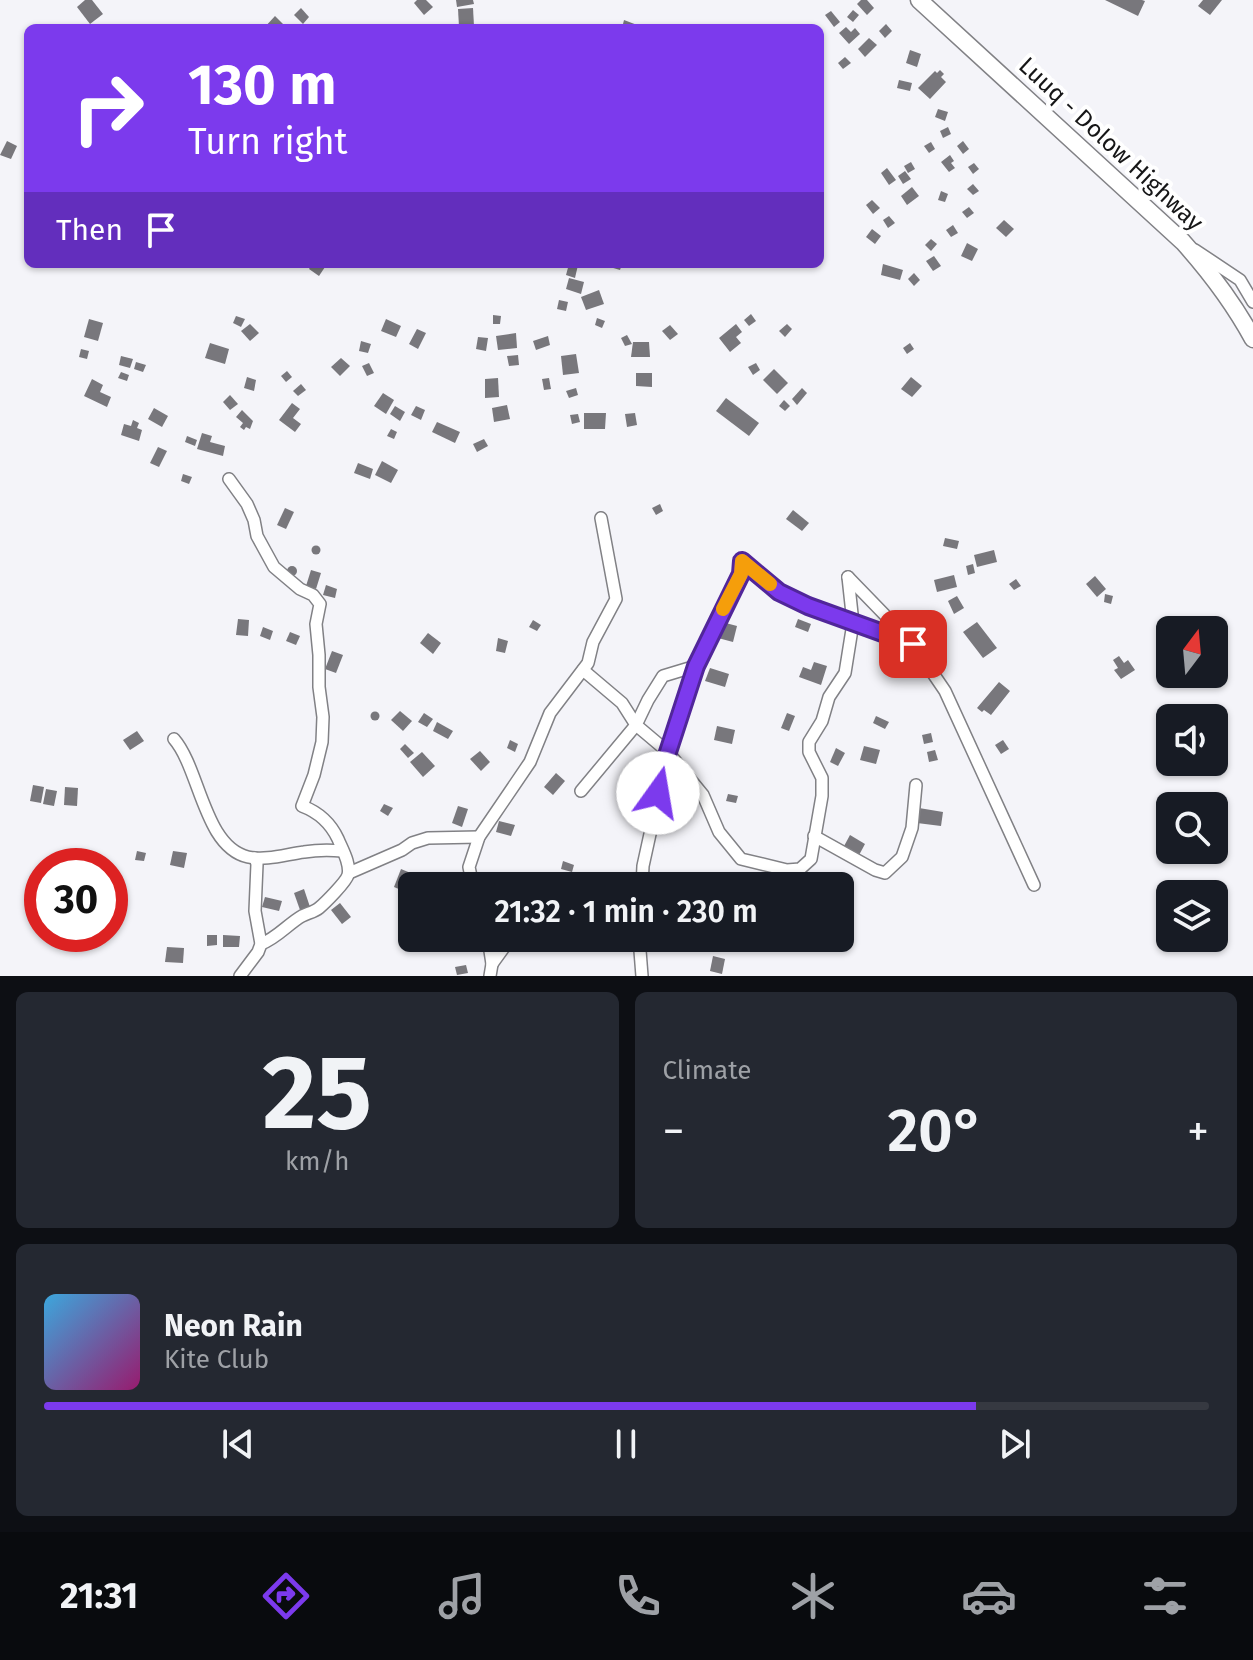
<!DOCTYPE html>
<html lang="en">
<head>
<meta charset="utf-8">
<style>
  :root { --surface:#171b24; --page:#242831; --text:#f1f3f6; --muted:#9ea1a6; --line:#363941; --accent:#7c3aed }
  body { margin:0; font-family:"Fira Sans",sans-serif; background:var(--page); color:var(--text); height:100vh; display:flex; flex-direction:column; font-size:30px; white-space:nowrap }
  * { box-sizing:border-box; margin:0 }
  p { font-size:26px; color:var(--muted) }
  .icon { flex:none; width:44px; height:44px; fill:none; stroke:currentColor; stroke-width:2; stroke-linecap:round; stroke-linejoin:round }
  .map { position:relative; height:976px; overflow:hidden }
  .panel { display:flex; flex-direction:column; gap:16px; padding:16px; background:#0d0f14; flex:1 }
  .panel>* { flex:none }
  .hud { position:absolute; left:24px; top:24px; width:800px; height:244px; border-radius:12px; box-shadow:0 2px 6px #0004; background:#7c3aed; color:#fff; overflow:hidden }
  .needle { width:52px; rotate:16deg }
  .tools { position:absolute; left:1156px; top:616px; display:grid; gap:16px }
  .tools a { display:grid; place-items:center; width:72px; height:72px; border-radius:12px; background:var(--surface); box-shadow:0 2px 6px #0004; font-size:40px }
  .speed { position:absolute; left:24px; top:848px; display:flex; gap:16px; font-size:40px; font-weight:700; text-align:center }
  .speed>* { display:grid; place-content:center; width:104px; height:104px; border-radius:50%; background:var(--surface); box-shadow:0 2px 6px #0004; line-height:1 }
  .speed .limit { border:12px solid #d22; background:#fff; color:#111 }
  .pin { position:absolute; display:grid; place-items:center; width:68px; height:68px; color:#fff; margin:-34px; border-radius:16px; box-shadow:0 4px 12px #0006 }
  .me { position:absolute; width:88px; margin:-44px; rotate:13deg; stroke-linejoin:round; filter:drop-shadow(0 0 6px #0008) }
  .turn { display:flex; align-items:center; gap:28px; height:168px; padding:0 32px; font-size:36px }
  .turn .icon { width:104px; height:104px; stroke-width:2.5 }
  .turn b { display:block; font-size:56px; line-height:68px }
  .then { display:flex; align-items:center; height:76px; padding:0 32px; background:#0003; gap:16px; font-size:30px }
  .big { font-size:60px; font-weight:600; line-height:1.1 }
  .panel .widget { flex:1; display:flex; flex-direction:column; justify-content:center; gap:12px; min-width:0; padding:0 28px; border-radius:12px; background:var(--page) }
  .panel .dial { align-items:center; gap:0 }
  .dial b { font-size:104px; line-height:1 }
  .song { display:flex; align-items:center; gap:24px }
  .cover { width:96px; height:96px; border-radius:12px; background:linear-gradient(135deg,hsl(200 70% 55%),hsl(320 70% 35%)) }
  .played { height:8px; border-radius:4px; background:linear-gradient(90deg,var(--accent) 80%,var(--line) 80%) }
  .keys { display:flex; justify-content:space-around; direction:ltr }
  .heat { display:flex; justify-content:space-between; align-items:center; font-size:44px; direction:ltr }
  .panel .tiles { flex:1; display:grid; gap:16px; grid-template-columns:1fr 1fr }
  .widget:last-child { grid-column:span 2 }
  .trip { position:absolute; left:398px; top:872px; width:456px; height:80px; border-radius:12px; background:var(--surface); box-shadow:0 2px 6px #0004; font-weight:600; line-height:80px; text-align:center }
  .tab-bar { display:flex; height:128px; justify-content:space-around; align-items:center; background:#090b0e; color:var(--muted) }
  .tab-bar .icon { width:56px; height:56px }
  .tab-bar .current { color:var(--accent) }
  .tab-bar b { font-size:36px; color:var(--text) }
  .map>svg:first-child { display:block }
  .building { fill:#78777c }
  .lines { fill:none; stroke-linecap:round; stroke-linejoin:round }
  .street-casing { stroke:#818185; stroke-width:14 }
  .primary-casing { stroke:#818185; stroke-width:19 }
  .street { stroke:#fff; stroke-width:11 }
  .primary { stroke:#fff; stroke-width:16 }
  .route-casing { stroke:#51269a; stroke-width:20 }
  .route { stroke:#7c3aed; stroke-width:14 }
  .slow { stroke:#f59e0b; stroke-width:14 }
  .labels { text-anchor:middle; stroke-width:8; stroke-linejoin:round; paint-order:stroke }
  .street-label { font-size:24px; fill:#161617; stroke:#fff }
</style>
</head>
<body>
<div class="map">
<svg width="1253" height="976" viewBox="0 0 1253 976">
  <rect width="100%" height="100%" fill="#f4f4f9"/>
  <!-- building -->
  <g class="building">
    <polygon points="85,0 92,0 103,14 90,24 77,7"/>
    <polygon points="417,0 426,0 433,7 424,15 414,3"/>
    <polygon points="456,0 473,0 474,4 457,7"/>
    <polygon points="861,0 867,0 874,8 867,15 857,4"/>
    <polygon points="1105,0 1142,0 1145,1 1138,16"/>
    <polygon points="1203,0 1222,0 1210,15 1198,6"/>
    <polygon points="301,8 309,17 303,24 294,15"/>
    <polygon points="473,8 474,26 459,27 458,9"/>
    <polygon points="853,10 859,15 853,22 847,17"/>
    <polygon points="831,11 840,22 834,27 825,15"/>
    <polygon points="275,16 287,28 264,28"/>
    <polygon points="624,20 645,28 622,28"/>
    <polygon points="886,24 892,31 885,38 879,31"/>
    <polygon points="846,27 851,32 855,28 860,34 849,44 839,33"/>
    <polygon points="869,38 877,45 865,57 858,49"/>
    <polygon points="910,50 921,54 917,67 906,63"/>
    <polygon points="845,57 851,63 843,69 838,63"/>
    <polygon points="940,70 944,74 941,77 946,82 930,99 918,88 935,71 937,73"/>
    <polygon points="899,80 912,83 910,91 897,88"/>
    <polygon points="938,109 948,112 945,121 935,117"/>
    <polygon points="948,127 951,134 943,138 940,131"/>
    <polygon points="7,141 17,146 11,159 0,155"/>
    <polygon points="963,141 969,149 963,154 957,146"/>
    <polygon points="931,142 935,149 929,153 924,146"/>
    <polygon points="950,155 954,161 951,163 955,168 949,172 941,162"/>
    <polygon points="911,162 915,169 908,173 904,166"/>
    <polygon points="974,163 979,169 973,174 968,167"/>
    <polygon points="887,168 896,180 889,185 881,173"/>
    <polygon points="905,171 911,179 903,184 898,176"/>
    <polygon points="973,184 979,191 973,195 967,189"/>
    <polygon points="912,187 919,196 907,205 901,196"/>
    <polygon points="941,191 948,194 945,202 938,200"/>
    <polygon points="872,200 880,208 873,214 866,205"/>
    <polygon points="969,207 974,213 967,218 962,212"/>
    <polygon points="889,216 895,223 888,228 883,220"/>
    <polygon points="1004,220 1014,229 1006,237 996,228"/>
    <polygon points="953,225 958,233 951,237 946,230"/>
    <polygon points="872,229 881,236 875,244 866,237"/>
    <polygon points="931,239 937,244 931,251 925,245"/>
    <polygon points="967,243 978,249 972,261 961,256"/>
    <polygon points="934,256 941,266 933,271 926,261"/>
    <polygon points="312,264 327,264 319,276 309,269"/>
    <polygon points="569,264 578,265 575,278 566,275"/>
    <polygon points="600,264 622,264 620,270"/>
    <polygon points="883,264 903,270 900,280 881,275"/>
    <polygon points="914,273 920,280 914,286 908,279"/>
    <polygon points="569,278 584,282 581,294 566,289"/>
    <polygon points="599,290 604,304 586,310 581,297"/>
    <polygon points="559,300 568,302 566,311 557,309"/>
    <polygon points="751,314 756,321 749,326 744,320"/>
    <polygon points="493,315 501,316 500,324 493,324"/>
    <polygon points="236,316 245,319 241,327 233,323"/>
    <polygon points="597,318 605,321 602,328 595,325"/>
    <polygon points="89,319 103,323 98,341 84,337"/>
    <polygon points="386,319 401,326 396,337 381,331"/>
    <polygon points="250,324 259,333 250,341 241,331"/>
    <polygon points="736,324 742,332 736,337 741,343 730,352 719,338"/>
    <polygon points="787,324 792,329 785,337 779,331"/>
    <polygon points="670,325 678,334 670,340 662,331"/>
    <polygon points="417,329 426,333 418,349 409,344"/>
    <polygon points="516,333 517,348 498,350 496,336"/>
    <polygon points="627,335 632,344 625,346 621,338"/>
    <polygon points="548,336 550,345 536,350 533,341"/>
    <polygon points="478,337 488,338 486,351 476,349"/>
    <polygon points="361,341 371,344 368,353 359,351"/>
    <polygon points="633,342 649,342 650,357 631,357"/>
    <polygon points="210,343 229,349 225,364 205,358"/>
    <polygon points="910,343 914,349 907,354 903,348"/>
    <polygon points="81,349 89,351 87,359 79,357"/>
    <polygon points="576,354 579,373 563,375 561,356"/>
    <polygon points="518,355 519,365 509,366 507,356"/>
    <polygon points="121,356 133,359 130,368 119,365"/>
    <polygon points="341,358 350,366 340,376 331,367"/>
    <polygon points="136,362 146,365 143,372 134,369"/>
    <polygon points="369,363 374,373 367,376 362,366"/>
    <polygon points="756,363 760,370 753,375 748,367"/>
    <polygon points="774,369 788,383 777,394 763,380"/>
    <polygon points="287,371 292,377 286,382 281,376"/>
    <polygon points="121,372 129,375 127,381 118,378"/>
    <polygon points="636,373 652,373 652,387 636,386"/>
    <polygon points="247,377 256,380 254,391 244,388"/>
    <polygon points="911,377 922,386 912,397 901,389"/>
    <polygon points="498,378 499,397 485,398 485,379"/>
    <polygon points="549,378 551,389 544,390 542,379"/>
    <polygon points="92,379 103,385 100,392 111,397 107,407 84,396"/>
    <polygon points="301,384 306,390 298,396 293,391"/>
    <polygon points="576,388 578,395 569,398 566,391"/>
    <polygon points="802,388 807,393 797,405 792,399"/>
    <polygon points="383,393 394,400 386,414 374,406"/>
    <polygon points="230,395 238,404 230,410 223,402"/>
    <polygon points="726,398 759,423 749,436 716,411"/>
    <polygon points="784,400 790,406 785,411 779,406"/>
    <polygon points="292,403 300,409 293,418 301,424 295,432 279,420"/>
    <polygon points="507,405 510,419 494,422 492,408"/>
    <polygon points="395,406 405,412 400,421 390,414"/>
    <polygon points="416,406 425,410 421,420 411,415"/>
    <polygon points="154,408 168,416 162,427 148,419"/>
    <polygon points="242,410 253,421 250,429 246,427 244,430 240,427 243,423 236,417"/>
    <polygon points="584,413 606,413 605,429 584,429"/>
    <polygon points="635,413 637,425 627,427 625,414"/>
    <polygon points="578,414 580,422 572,424 570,415"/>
    <polygon points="133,420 139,423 137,428 142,430 139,441 121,435 124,424 131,426"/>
    <polygon points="437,422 460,432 455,443 432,432"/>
    <polygon points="391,429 397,432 394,439 387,436"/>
    <polygon points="202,433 212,436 210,442 225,446 223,456 197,449"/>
    <polygon points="187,436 197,440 195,446 185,442"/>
    <polygon points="484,439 488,446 477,452 473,444"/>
    <polygon points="158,447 167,451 159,467 150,463"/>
    <polygon points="382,461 398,470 391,483 375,475"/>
    <polygon points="358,463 373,469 370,479 354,473"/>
    <polygon points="183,474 192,477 189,484 181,481"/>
    <polygon points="660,504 663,511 656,515 652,508"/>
    <polygon points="285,508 294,512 286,529 277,525"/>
    <polygon points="793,510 809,523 802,531 786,519"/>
    <polygon points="945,538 959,541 957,549 943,546"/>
    <circle cx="316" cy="550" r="4.5"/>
    <polygon points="994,550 997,562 977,567 974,555"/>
    <polygon points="973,564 975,573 968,575 966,566"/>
    <circle cx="292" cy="571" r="5"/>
    <polygon points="311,570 321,573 316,589 306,586"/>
    <polygon points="954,575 957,587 937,592 934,580"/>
    <polygon points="1095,576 1106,589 1097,597 1086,584"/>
    <polygon points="1016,579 1021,586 1014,590 1009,584"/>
    <polygon points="326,585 337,589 335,598 323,595"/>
    <polygon points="1105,594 1113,596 1111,604 1104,602"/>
    <polygon points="957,596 964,608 954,614 948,601"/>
    <polygon points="238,619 249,620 248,636 236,635"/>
    <polygon points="798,619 811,624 808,632 795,627"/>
    <polygon points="533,620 541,625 537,631 529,627"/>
    <polygon points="722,622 737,626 733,642 718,638"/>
    <polygon points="977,622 997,648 983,658 963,632"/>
    <polygon points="263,627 273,631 270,640 260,636"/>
    <polygon points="290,632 300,636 296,645 286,641"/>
    <polygon points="428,633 441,643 433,654 420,643"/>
    <polygon points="498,638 508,641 505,653 496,651"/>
    <polygon points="332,651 343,655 336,673 325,669"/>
    <polygon points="1119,656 1124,663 1128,660 1135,670 1121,679 1114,670 1118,668 1113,660"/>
    <polygon points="814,662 827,666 821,685 799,677 803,667 811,670"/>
    <polygon points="710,668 729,674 725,687 705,681"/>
    <polygon points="999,682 1010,691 991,715 984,710 982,712 977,708"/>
    <polygon points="400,711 412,721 403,731 391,720"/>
    <circle cx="375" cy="716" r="4.5"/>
    <polygon points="424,713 433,719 427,727 418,722"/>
    <polygon points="787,713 795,716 789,731 781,728"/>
    <polygon points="876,716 889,722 885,729 873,723"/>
    <polygon points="437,722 453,731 448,739 433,731"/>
    <polygon points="717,726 735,730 732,744 714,740"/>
    <polygon points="137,731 144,741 130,750 123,740"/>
    <polygon points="931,733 933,742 924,744 922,735"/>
    <polygon points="510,740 518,744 515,752 507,748"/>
    <polygon points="1003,740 1009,749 1001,754 995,745"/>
    <polygon points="405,744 414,753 408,758 400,749"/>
    <polygon points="864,746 880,750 876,764 860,760"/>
    <polygon points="836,748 845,753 838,766 830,762"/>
    <polygon points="935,750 938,760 929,762 927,752"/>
    <polygon points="480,751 490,762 481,771 470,759"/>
    <polygon points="422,752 435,766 423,777 410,762"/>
    <polygon points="556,773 565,781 553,795 544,787"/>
    <polygon points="33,785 44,787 41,803 30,801"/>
    <polygon points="65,787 78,788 77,806 64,805"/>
    <polygon points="46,789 57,791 54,806 43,804"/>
    <polygon points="728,794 738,796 736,803 726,801"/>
    <polygon points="384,804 393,808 388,816 380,811"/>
    <polygon points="458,806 468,809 462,827 452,823"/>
    <polygon points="919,808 943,812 941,826 917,823"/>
    <polygon points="499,821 515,825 511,836 496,832"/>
    <polygon points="850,835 865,844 858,857 843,848"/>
    <polygon points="137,851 146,853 144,861 135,860"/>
    <polygon points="173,851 187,853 184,868 170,865"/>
    <polygon points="563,861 574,865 572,872 561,869"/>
    <polygon points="401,869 413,874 406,892 394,887"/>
    <polygon points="517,880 540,885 539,886 516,886"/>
    <polygon points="304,889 310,907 300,910 294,893"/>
    <polygon points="265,897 282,901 279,911 262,907"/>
    <polygon points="340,903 351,917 342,924 331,910"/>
    <polygon points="207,935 217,935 217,945 207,946"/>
    <polygon points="223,935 240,936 239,947 223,947"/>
    <polygon points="167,947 184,948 183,963 165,962"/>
    <polygon points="713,956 725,959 722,974 710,971"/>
    <polygon points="466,965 468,973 457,975 455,967"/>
  </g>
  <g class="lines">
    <defs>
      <g id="street">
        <polyline points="1195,250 1240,280 1253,302"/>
        <path d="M229,479L247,504L254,520L257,536L274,567L300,589L313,595L320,604L316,624L319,655V687L323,717L322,742L314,775L302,806C318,812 331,824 338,839C342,849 351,864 348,875C346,882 325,903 319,908C314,912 308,913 302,916C288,924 277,938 261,944"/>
        <polyline points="742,561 779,592 808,606 909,643"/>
        <polyline points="848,577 913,644 945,691 1034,885"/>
        <polyline points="696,666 663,676 648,700 636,725 668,752 703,795 719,832 741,859 787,870 800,869 811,859 822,796 822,778 809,752 809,742 822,721 829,697 845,673 853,623 848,577"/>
        <path d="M174,739C200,769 204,847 248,857C266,861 287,854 304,852C317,850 330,850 342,851"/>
        <polyline points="581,791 636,725 622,703 583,670"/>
        <polyline points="814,836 875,870 885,873 902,857 912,828 916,785"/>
        <polyline points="349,873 402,850 412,843 428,838 479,837"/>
        <polyline points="473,886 469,867 479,837 530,762 550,713 588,663 593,642 616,599 601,518"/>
        <polyline points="642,886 643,866 668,752 704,647 741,574 742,561"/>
        <polyline points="488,938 492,964 490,976"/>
        <polyline points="639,938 642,976"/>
        <polyline points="492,964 505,946 534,938"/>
        <polyline points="240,976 258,952 261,944 255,911 257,864 255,858"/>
      </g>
      <path id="primary" d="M919,0L1183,242C1209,271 1234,304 1253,339"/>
    </defs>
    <!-- street casing -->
    <use href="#street" class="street-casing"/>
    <!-- primary casing -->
    <use href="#primary" class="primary-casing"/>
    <!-- street -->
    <use href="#street" class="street"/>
    <!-- primary -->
    <use href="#primary" class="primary"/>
  </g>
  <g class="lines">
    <defs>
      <polyline id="route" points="658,793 668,752 696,666 741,574 742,561 779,592 808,606 913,644"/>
    </defs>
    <!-- route casing -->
    <use href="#route" class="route-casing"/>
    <!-- route -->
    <use href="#route" class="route"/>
    <!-- slow -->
    <polyline class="slow" points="723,609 741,574 742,561 770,584"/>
  </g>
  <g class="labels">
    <!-- street labels -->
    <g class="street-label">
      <text transform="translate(1111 144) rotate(43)" y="8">Luuq - Dolow Highway</text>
    </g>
  </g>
</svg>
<div class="tools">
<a><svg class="needle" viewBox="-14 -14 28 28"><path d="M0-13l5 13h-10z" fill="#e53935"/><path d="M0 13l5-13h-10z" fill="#9ea1a6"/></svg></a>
<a><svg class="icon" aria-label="sound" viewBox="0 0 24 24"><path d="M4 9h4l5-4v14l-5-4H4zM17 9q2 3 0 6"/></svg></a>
<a><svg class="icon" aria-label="search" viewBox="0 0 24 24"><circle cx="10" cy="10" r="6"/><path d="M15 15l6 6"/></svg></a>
<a><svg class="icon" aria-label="layers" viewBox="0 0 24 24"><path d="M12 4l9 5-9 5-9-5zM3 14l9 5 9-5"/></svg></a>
</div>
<div class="speed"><div class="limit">30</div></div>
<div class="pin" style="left:913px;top:644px;background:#d93025"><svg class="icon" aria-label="arrive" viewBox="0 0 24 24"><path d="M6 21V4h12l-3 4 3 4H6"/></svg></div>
<svg class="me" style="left:658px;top:793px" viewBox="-20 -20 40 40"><circle r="19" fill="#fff"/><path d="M0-13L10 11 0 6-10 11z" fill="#7c3aed"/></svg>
<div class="trip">21:32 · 1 min · 230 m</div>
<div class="hud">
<div class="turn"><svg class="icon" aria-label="right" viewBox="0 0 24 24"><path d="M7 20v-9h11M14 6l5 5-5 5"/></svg><div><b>130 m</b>Turn right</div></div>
<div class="then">Then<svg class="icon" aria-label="arrive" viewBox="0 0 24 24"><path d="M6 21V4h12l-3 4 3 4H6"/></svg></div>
</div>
</div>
<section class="panel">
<div class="tiles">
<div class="widget dial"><b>25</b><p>km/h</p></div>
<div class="widget"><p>Climate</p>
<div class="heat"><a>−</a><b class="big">20°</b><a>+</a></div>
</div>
<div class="widget">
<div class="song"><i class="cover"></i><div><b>Neon Rain</b><p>Kite Club</p></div></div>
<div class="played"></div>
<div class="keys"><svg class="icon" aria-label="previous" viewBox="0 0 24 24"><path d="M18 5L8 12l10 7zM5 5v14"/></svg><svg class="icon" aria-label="pause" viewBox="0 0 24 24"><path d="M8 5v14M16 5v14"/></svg><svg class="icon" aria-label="next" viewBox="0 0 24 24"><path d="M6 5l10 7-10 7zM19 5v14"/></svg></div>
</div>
</div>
</section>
<nav class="tab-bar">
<b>21:31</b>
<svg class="icon current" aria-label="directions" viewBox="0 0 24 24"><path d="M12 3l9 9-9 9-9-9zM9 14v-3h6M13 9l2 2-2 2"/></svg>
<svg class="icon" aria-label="music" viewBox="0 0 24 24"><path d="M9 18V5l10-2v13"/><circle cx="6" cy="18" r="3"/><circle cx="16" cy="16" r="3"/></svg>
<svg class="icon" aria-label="phone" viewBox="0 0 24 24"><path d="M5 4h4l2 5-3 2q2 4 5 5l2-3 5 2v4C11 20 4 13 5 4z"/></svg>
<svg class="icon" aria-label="climate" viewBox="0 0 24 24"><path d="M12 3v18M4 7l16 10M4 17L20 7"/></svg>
<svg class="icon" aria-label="car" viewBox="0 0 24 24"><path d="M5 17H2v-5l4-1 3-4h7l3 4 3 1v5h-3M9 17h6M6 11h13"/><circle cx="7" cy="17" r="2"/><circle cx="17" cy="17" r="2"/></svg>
<svg class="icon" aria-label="filters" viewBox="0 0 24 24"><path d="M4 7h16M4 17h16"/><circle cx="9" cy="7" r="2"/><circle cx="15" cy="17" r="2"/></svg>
</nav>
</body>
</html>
